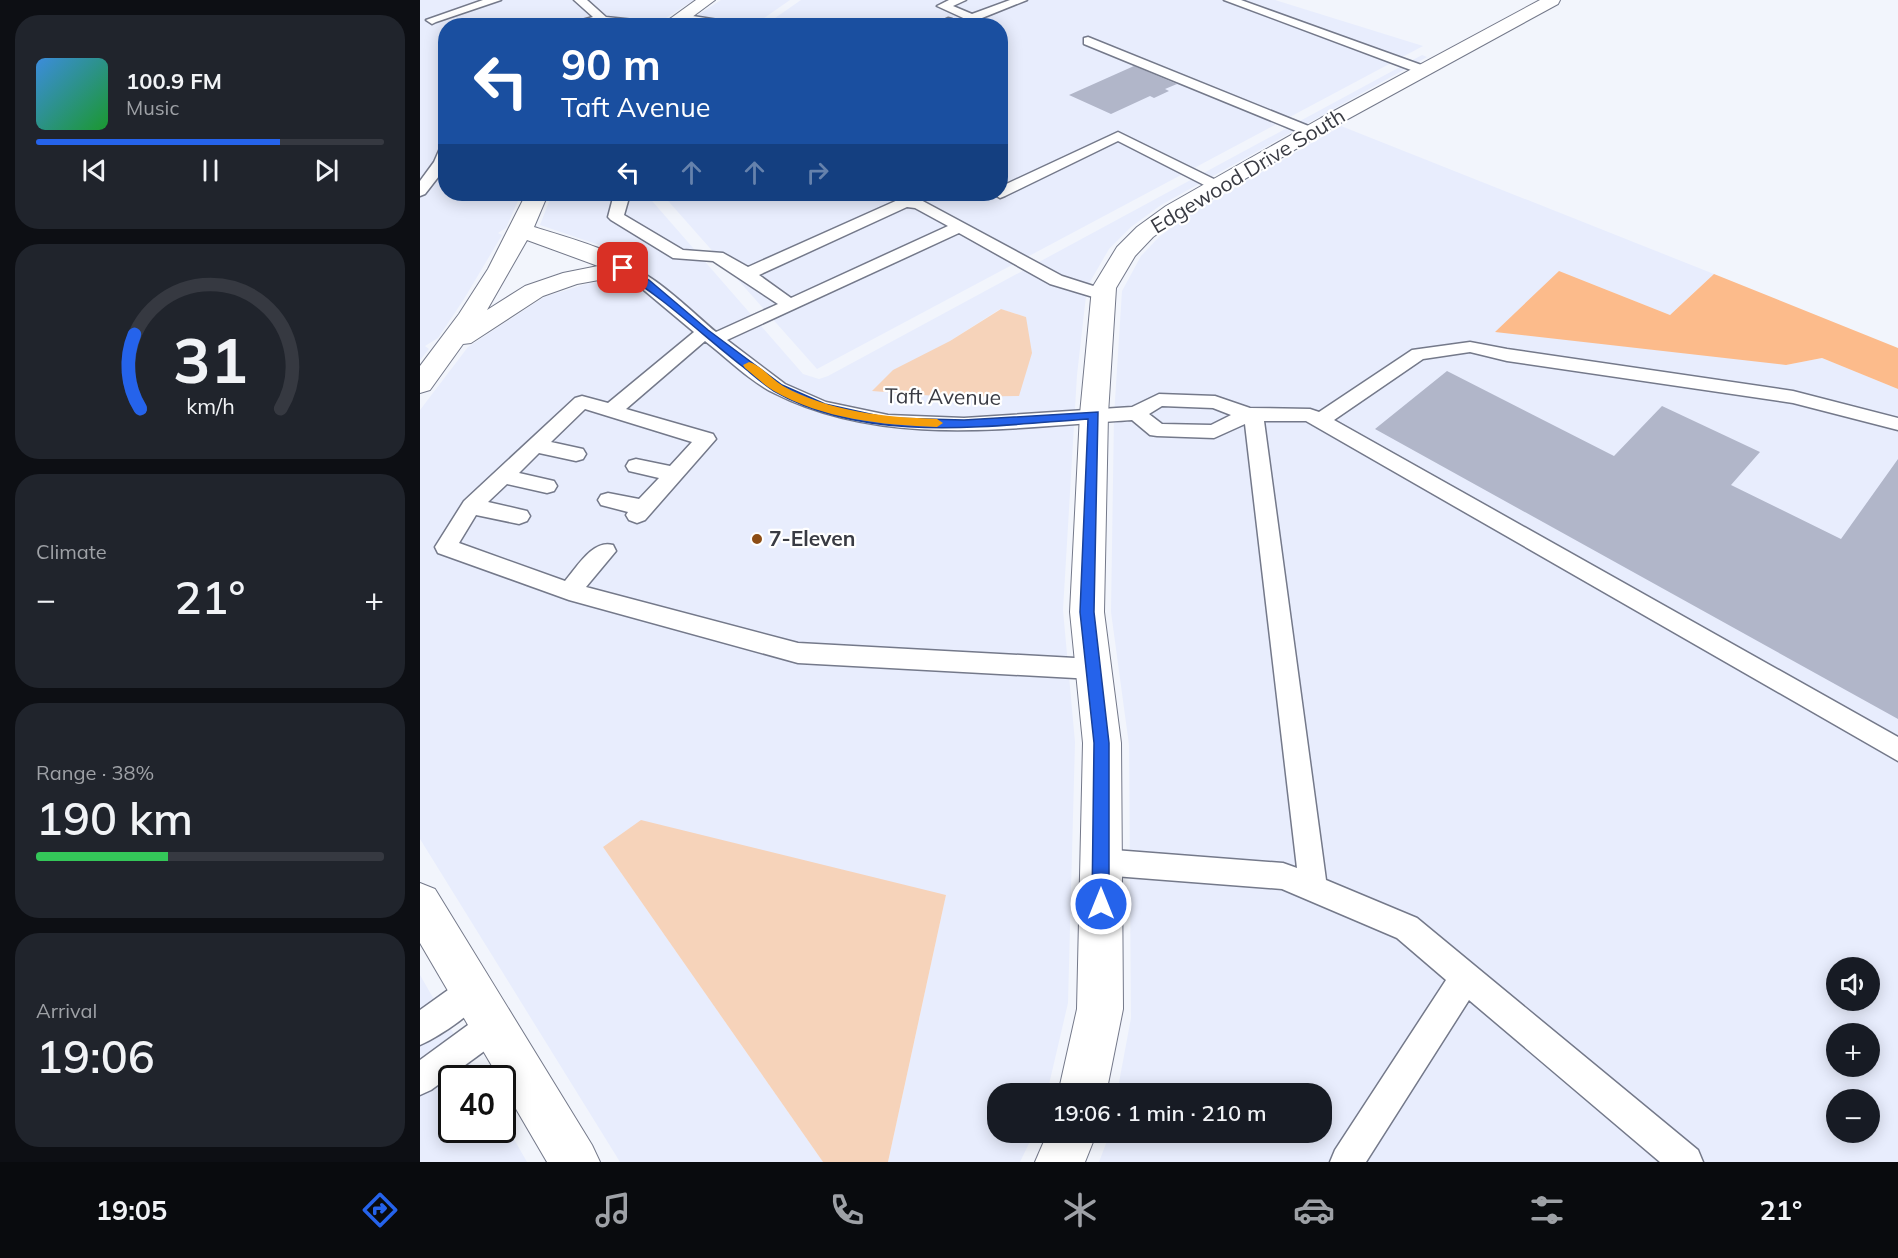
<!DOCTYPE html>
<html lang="en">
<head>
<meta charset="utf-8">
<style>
  :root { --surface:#171b24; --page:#20242c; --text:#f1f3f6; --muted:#9ea1a6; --line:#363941; --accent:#2563eb }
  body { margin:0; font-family:Mulish,sans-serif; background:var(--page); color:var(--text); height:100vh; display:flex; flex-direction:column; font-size:22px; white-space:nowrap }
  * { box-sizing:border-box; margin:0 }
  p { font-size:20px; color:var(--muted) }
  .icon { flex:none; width:33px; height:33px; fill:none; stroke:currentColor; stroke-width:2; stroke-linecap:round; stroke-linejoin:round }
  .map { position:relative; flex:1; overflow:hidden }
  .drawer { display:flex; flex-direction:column; gap:15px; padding:15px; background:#0d0f14; width:420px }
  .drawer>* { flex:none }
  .guide { position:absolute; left:18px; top:18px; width:570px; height:183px; border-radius:24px; box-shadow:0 3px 15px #0003; background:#1a4fa0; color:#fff; overflow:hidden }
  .controls { position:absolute; left:1406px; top:957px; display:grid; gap:12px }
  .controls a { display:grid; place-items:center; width:54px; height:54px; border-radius:50%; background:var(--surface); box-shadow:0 3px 15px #0003; font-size:30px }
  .speed { position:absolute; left:18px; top:1065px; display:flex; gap:12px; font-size:30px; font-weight:700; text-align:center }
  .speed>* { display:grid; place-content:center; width:78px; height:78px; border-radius:50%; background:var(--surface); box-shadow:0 3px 15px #0003; line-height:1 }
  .speed .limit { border:3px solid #111; border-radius:9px; background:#fff; color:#111 }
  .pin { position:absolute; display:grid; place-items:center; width:51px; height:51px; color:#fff; margin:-26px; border-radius:12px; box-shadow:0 3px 9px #0006 }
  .me { position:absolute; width:66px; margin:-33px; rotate:0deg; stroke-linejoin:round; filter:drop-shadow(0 0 4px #0008) }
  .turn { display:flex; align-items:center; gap:21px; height:126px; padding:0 24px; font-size:27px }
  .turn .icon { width:78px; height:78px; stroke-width:2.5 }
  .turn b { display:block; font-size:42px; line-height:51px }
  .lanes { display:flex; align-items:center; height:57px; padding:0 24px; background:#0003; justify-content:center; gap:30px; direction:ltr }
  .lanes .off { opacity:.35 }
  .big { font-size:45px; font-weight:600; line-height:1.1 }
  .drawer .card { flex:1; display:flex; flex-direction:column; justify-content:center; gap:9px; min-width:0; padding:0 21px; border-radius:24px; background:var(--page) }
  .drawer .dial { align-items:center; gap:0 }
  .dial svg { height:156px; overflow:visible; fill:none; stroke:var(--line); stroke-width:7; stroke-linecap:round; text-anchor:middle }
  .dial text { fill:var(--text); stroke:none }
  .song { display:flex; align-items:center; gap:18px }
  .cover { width:72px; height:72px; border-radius:9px; background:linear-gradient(135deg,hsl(210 70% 55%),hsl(130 70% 35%)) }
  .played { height:6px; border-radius:3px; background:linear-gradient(90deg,var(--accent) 70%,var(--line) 70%) }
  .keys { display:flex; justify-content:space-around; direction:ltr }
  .heat { display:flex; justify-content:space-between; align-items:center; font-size:33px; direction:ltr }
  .charge { height:9px; border-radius:4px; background:linear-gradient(90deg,#34c759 38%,var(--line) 0) }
  .trip { position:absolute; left:567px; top:1083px; width:345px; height:60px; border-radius:24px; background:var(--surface); box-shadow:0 3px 15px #0003; font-weight:600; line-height:60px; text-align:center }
  .menu { display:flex; height:96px; justify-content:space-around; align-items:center; background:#090b0e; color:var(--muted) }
  .menu .icon { width:42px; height:42px }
  .menu .current { color:var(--accent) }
  .menu b { font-size:27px; color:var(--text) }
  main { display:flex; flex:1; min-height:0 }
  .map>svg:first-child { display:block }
  .built { fill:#e8edfd; fill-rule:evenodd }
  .green { fill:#fcbb8b }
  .water { fill:#f6d3ba }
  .building { fill:#b1b6c9 }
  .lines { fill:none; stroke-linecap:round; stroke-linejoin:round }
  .service-casing { stroke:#74798a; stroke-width:3 }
  .tertiary-casing { stroke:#74798a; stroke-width:2 }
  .secondary-casing { stroke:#74798a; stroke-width:2 }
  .service { fill:#fff; fill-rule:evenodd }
  .tertiary { fill:#fff; fill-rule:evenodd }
  .secondary { fill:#fff; fill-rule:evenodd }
  .route { fill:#2563eb; stroke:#184099; stroke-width:1.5 }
  .slow { fill:#f59e0b }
  .poi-dot { fill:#8d4d15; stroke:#fff; stroke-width:2 }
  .labels { text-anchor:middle; stroke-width:4.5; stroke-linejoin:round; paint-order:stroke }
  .street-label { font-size:21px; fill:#393b43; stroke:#fff }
  .poi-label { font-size:21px; font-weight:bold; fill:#393b43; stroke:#fff; text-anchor:start }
</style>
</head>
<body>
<main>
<section class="drawer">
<div class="card">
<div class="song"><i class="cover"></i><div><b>100.9 FM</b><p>Music</p></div></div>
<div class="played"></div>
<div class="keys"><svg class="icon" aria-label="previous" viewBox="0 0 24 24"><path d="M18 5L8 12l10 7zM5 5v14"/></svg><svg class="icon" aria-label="pause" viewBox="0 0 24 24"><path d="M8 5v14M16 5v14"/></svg><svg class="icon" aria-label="next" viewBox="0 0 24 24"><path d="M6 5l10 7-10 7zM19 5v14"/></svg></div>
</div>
<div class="card dial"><svg viewBox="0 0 100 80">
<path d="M14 69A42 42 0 1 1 86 69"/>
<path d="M14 69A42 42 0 0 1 11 31" stroke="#2563eb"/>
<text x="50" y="56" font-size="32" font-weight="700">31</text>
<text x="50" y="72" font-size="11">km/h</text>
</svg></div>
<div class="card"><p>Climate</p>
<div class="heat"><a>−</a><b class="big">21°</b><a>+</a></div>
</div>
<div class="card"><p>Range · 38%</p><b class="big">190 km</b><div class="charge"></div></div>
<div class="card"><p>Arrival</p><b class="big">19:06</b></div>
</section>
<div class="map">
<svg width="1478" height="1162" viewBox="0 0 1478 1162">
  <rect width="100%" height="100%" fill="#f2f5fc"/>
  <!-- built -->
  <g class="built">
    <polygon points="0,0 274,0 235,25 26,26 26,194 101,194 86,228 78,233 82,235 44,299 18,338 5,346 9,349 0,360"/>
    <polygon points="301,0 370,0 334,25 261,26"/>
    <polygon points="381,0 855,0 1003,46 397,369 242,194 580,194 580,26 345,25"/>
    <path d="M1002,55L1007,57L741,205L711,227L689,249L667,287L657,375L643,610L655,742L648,1003L627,1093L578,1094V1132L614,1133L600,1162H468L526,895L183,847L403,1162H200L0,839V410L48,347L124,297L166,284L195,279L201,282L210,277L221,275V270L227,267L220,263L219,257L210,258L185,247L120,225L132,194H226L383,374L399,379L408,376ZM580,309L606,317L530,341Z"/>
    <path d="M921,126L1294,274L1250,315L1139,271L1366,365L1402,358L1478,389V1162H679L690,1133L902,1132V1094L697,1093L711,1018L709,745L691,612L694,416L702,291L721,256L739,237L767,216ZM1416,968H1449V1000H1416ZM1416,1034H1449V1066H1416ZM1416,1100H1449V1132H1416Z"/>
    <polygon points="0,975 59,1078 32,1078 32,1130 82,1130 83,1120 107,1162 0,1162"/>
  </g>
  <!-- green -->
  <polygon class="green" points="1139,271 1250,315 1294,274 1478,348 1478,389 1402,358 1366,365 1075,332"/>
  <!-- water -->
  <g class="water">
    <polygon points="581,309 606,317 612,353 599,396 529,397 452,391 473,370 530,341"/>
    <polygon points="221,820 526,895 468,1162 403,1162 183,847"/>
  </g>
  <!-- building -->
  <g class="building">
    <polygon points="714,66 757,84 745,89 749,91 734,98 730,96 691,114 649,95"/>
    <polygon points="1027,371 1194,456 1242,406 1340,452 1311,485 1421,539 1478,459 1478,719 955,429"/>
  </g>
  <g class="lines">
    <defs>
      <g id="service">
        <polygon points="63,0 81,0 16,22 12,24 6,20"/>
        <polygon points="154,0 167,0 186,17 214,20 231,26 186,24 140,26 173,17"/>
        <polygon points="529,0 546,0 533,6 552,14 590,0 607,0 552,22 517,6"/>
        <polygon points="804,0 821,0 1007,67 1009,70 1007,73 999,73"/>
        <polygon points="260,14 311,22 317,26 285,26 256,20 254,18"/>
        <polygon points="528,18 532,19 532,25 511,26"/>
        <polygon points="668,37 896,129 898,132 896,135 886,135 664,44 664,38"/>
        <polygon points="698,132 802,183 804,186 802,189 792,189 698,141 585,196 580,198 573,194 580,194 580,187"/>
        <polygon points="26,145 26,167 5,194 0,196 0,181 14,162 21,146"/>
        <path d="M194,194H210L204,215L263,250L303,253L328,267L480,199H499L642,276L689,291L692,295L689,299L683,300L630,284L539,233L307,340L365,384L406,402L468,415L544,418L712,407L739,394L795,396L830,408L890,409L899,412L992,350L1050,342L1087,349L1373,391L1478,418V430L1373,403L1087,361L1050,352L1003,359L914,420L1478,737V761L886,421H844L906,880L997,918L1278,1150L1283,1162H1240L1049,1000L946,1162H910L915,1150L1026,980L977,938L862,889L681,875L671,871L667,862L671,853L681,849L863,863L877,868L825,424L794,438L737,436L730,435L712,420C594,427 464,449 354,393C331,382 306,357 285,341L206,409L293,434L296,439L225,520L217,523L209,520L206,515L208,512L181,505L178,500L181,495L188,493L219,499L239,478L209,471L206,466L209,461L216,459L250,466L272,442L165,409L131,442L163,449L166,454L163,459L156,461L119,453L99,473L134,481L137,486L134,491L127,493L87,484L68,502L107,511L110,516L107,521L99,524L56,515L39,543L145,581C157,567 173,539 193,545L196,551L166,587L378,643L673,659L682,662L685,669L682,676L673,679L378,663L149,600L18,553L15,547L44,501L155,398L162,396L188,403L274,332L219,286L195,269L197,265C221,260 277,317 296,332L358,304L293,261L253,258L191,220L188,217ZM487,207L495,208L528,226L371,298L339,275ZM742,406L793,408L811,415L791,425L742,424L729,414Z"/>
        <path d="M53,976L64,980L68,991C60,1010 20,1036 0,1045V1010L42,980Z"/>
        <polygon points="74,1009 85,1014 90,1025 85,1036 11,1090 0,1095 0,1060 63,1014"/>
      </g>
      <g id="tertiary">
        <polygon points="1120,0 1140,0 1138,4 915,126 762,216 733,237 715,256 696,288 688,414 684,612 701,743 703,1009 686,1094 638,1094 657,1009 663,743 650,612 660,414 672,288 697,247 717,227 746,206 901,118"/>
        <polygon points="628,1132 677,1132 665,1162 615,1162"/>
      </g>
      <g id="secondary">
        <polygon points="276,0 295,0 260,26 240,26"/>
        <path d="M106,194H128L114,227C136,234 203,252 215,269L212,274L157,284L123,296L51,343L43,344L10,390L0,393V366L39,314L68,269ZM107,240L178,266L143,273L105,286L67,310Z"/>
        <polygon points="0,883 15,889 172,1145 180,1162 127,1162 82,1085 82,1078 79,1078 0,943"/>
      </g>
    </defs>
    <!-- service casing -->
    <use href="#service" class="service-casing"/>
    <!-- tertiary casing -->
    <use href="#tertiary" class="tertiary-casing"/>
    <!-- secondary casing -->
    <use href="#secondary" class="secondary-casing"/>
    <!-- service -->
    <use href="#service" class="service"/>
    <!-- tertiary -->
    <use href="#tertiary" class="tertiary"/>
    <!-- secondary -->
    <use href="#secondary" class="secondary"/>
  </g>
  <!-- route -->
  <path class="route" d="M199,266H206L229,280L288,330L362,385L405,404L468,418L544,420L678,412L674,612L689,743V904L687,910L681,912L674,910L672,904L674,743L660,612L668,419C567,426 446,444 354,391C343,384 332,374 322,366C281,334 243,297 199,271Z"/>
  <!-- slow -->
  <path class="slow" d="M329,362C342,366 351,379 363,386C410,412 464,417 517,419L523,423L517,427C462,425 403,419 354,391C344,385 334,375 325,368L323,365Z"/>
  <!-- markers -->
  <circle class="poi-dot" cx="337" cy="539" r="6"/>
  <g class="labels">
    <!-- street labels -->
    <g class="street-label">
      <text transform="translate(828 171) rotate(-31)" y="7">Edgewood Drive South</text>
      <text transform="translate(523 397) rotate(1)" y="7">Taft Avenue</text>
    </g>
    <!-- poi labels -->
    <g class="poi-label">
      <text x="349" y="546">7-Eleven</text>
    </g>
  </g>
</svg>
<div class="controls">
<a><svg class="icon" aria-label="sound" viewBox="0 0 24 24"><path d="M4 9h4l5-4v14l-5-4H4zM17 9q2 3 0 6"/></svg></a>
<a>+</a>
<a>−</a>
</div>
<div class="speed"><div class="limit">40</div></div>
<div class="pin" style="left:203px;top:268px;background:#d93025"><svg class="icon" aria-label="arrive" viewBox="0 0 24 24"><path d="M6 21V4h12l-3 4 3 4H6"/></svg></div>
<svg class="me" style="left:681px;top:904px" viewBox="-20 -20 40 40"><circle r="17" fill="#2563eb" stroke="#fff" stroke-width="3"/><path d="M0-11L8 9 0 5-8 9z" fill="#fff"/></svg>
<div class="trip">19:06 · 1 min · 210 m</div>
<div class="guide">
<div class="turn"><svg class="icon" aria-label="left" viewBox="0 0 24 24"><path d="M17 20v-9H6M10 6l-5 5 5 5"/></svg><div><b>90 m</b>Taft Avenue</div></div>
<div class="lanes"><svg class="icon" aria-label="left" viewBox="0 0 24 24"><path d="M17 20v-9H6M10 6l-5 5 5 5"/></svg><svg class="icon off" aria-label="ahead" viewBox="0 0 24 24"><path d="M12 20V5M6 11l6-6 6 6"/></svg><svg class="icon off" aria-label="ahead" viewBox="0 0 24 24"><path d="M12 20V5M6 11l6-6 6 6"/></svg><svg class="icon off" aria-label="right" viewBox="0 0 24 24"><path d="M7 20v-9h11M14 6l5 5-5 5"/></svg></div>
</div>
</div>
</main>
<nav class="menu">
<b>19:05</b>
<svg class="icon current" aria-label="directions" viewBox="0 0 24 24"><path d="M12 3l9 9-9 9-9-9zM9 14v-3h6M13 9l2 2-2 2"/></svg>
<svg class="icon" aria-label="music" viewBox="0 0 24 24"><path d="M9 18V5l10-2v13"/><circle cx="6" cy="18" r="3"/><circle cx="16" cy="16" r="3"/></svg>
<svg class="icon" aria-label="phone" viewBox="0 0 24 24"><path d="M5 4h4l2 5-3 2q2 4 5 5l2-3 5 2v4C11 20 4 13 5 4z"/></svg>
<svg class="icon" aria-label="climate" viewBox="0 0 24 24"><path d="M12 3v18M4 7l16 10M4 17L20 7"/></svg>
<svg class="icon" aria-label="car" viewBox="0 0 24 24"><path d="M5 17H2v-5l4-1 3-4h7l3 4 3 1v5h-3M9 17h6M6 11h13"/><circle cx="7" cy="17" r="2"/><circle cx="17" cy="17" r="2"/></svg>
<svg class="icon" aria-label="filters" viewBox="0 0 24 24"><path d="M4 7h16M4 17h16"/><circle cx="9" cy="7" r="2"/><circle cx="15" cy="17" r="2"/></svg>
<b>21°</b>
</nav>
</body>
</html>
